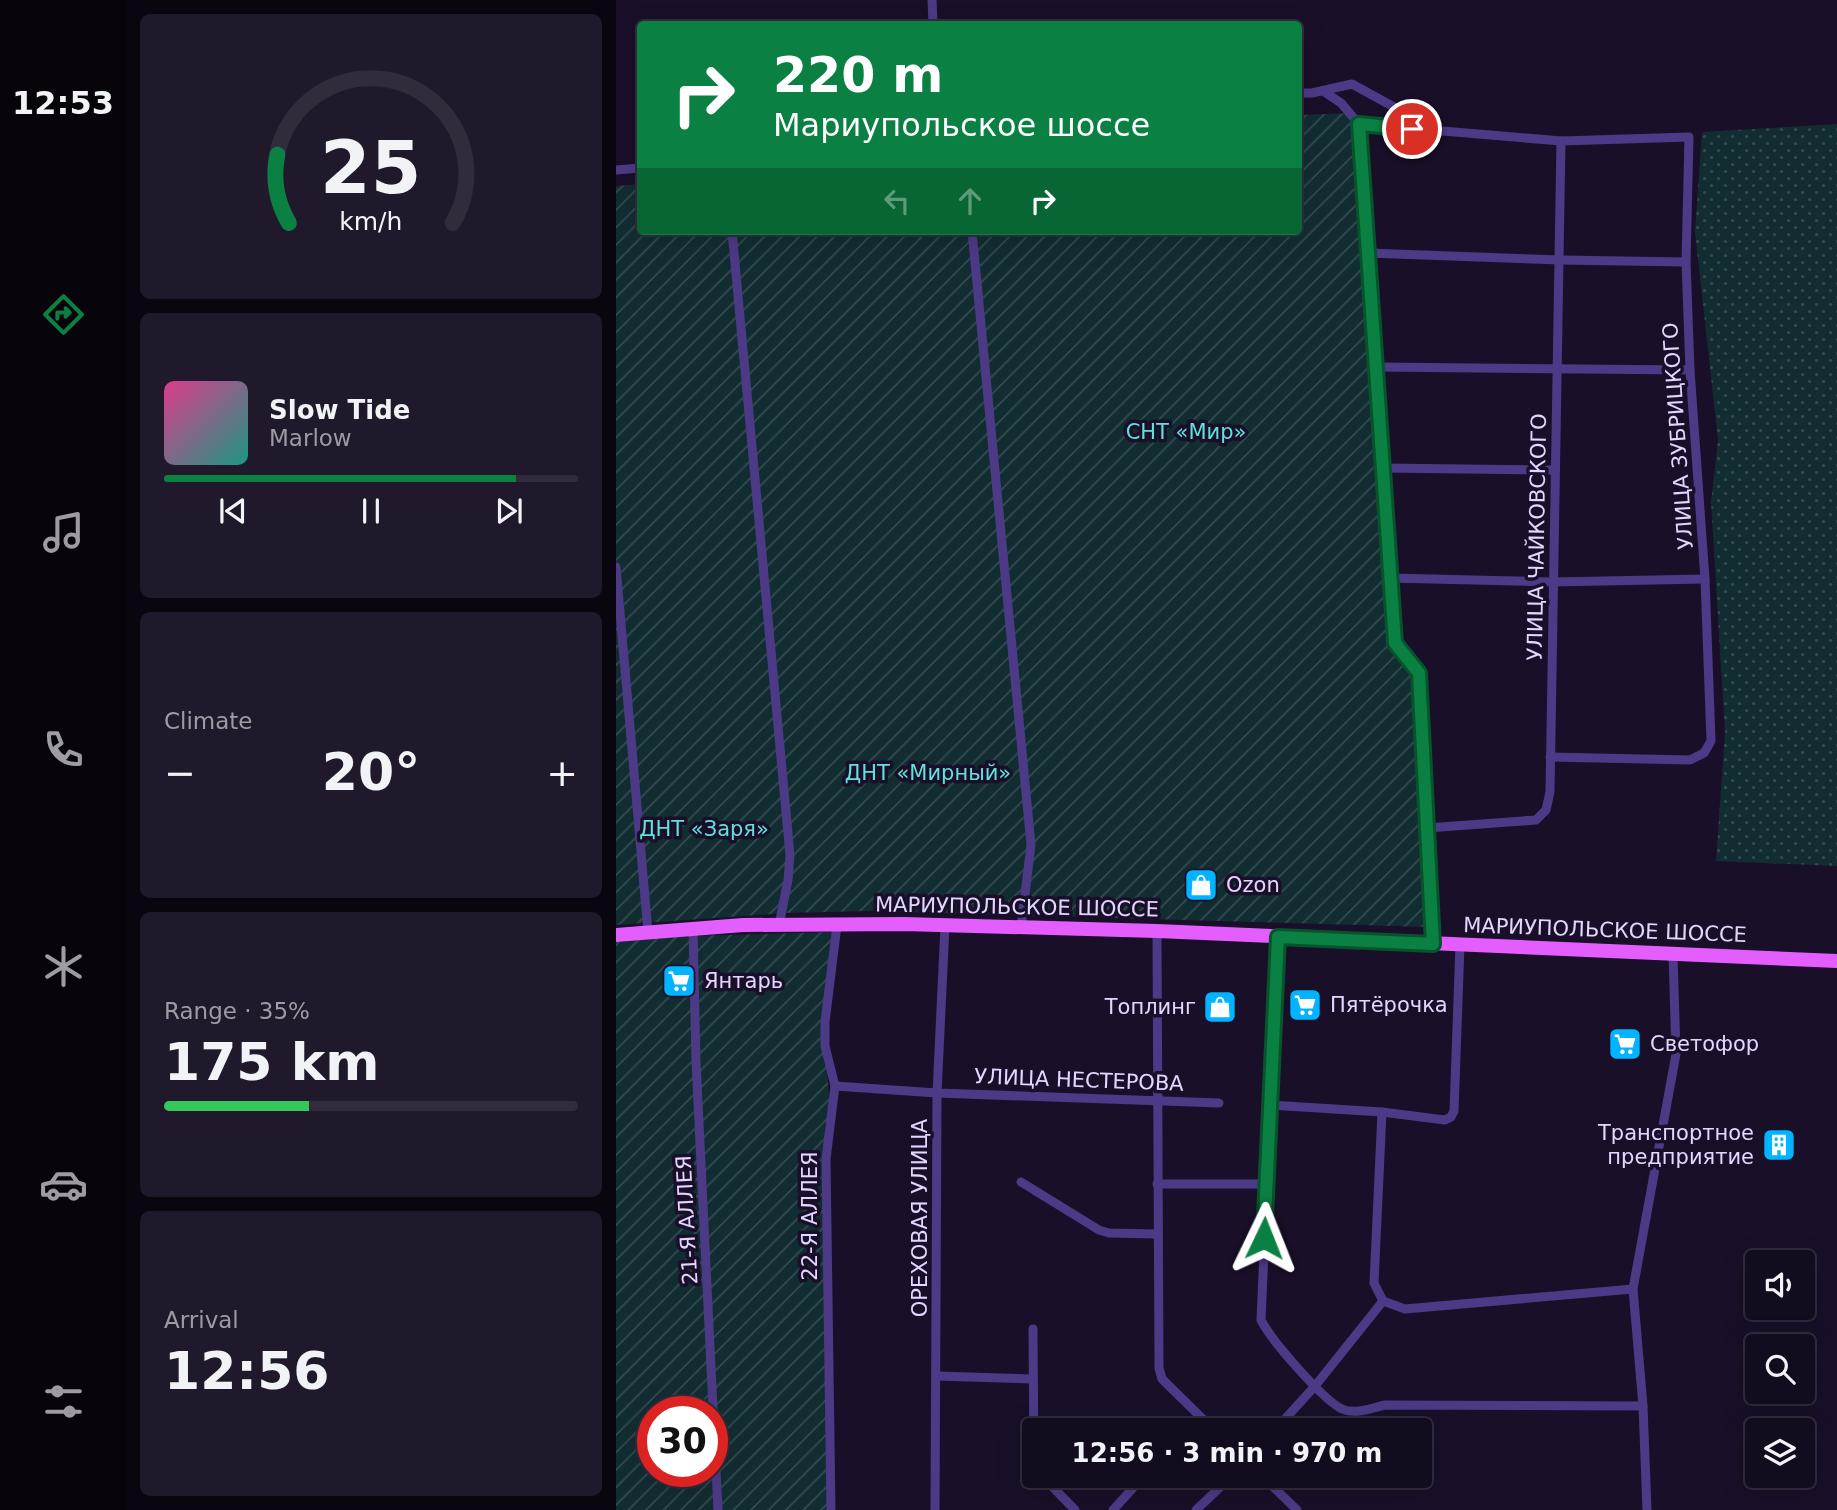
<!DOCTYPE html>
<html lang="en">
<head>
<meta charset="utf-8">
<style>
  :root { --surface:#130b1e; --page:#20192b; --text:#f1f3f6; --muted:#9d9ba4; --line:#322b3c; --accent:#0b8043 }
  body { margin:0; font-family:"DejaVu Sans",sans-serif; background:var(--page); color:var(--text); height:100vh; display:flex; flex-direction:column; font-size:26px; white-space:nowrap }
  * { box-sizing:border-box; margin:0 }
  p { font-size:23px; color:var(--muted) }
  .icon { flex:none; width:38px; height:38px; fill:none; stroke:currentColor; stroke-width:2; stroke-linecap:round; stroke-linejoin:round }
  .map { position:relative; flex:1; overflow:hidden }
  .details { display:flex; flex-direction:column; gap:14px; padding:14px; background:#0a0610; width:490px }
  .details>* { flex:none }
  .top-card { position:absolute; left:21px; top:21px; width:665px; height:214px; border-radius:7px; box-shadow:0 7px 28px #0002,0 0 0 2px var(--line); background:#0b8043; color:#fff; overflow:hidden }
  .tools { position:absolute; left:1129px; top:1250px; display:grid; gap:14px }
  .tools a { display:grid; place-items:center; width:70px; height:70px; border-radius:7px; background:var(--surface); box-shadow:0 7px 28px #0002,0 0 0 2px var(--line); font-size:35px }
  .speed { position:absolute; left:21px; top:1396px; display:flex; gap:14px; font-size:35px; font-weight:700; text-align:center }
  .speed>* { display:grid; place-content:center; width:91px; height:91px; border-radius:50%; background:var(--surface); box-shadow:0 7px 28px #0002,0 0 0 2px var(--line); line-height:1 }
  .speed .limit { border:10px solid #d22; background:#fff; color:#111 }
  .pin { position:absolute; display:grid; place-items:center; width:60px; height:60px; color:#fff; margin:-30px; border:4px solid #fff; border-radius:50%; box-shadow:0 2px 7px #0007 }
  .me { position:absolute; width:77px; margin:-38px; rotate:2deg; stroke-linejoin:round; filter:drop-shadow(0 0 5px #0008) }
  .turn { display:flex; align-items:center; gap:24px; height:147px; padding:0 21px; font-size:32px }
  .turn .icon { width:91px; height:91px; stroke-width:2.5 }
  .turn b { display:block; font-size:49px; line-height:60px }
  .lanes { display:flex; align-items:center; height:66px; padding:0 21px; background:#0003; justify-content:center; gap:35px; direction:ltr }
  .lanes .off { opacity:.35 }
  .big { font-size:52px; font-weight:800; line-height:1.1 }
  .details .tile { flex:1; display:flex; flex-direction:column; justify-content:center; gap:10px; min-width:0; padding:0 24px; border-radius:10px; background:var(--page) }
  .details .dial { align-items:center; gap:0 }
  .dial svg { height:182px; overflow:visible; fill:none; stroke:var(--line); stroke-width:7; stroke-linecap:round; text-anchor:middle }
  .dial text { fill:var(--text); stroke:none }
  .song { display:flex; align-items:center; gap:21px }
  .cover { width:84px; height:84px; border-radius:10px; background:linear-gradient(135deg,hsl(330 70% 55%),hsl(170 70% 35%)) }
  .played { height:7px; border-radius:4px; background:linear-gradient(90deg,var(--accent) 85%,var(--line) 85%) }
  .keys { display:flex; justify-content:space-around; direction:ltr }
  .heat { display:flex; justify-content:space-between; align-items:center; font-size:38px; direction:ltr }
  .charge { height:10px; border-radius:5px; background:linear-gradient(90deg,#34c759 35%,var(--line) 0) }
  .trip { position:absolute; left:406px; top:1418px; width:410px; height:70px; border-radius:7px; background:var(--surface); box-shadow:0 7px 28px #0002,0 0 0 2px var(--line); font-weight:800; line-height:70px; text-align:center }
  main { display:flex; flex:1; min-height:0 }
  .tabs { display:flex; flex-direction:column; width:126px; justify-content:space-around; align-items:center; background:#08040c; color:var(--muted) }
  .tabs .icon { width:49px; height:49px }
  .tabs .selected { color:var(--accent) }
  .tabs b { font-size:32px; color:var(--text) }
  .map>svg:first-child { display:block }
  .grass { fill:url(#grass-dots) }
  .garden { fill:url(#garden-furrows); fill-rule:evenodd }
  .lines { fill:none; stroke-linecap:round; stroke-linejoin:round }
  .minor { stroke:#4d3a87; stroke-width:9 }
  .primary { stroke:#e35dff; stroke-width:14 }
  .route-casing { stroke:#07532c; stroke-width:18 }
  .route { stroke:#0b8043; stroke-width:12 }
  .labels { text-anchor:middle; stroke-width:7; stroke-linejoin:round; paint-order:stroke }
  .park-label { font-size:21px; fill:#60e1db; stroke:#190f28 }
  .street-label { font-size:21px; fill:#e3d6ff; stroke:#190f28 }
  .poi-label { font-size:21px; fill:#e3d6ff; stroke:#190f28; text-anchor:start }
</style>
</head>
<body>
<main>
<nav class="tabs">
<b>12:53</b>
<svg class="icon selected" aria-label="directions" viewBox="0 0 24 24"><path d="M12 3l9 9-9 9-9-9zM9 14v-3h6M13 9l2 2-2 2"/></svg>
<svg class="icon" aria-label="music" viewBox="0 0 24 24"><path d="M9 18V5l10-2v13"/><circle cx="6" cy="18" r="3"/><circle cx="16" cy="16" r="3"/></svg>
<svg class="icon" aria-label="phone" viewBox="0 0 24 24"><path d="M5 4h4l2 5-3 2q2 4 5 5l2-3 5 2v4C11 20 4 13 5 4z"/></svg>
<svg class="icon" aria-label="climate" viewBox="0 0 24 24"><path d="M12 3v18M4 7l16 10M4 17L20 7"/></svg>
<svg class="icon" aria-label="car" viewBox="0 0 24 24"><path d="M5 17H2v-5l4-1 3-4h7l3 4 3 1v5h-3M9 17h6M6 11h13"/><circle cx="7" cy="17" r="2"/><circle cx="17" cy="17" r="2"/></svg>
<svg class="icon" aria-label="filters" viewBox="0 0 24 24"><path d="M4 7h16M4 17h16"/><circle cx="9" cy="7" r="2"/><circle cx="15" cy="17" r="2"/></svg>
</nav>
<section class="details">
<div class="tile dial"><svg viewBox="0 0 100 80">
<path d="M14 69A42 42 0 1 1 86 69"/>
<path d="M14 69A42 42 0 0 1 9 39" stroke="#0b8043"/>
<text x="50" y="56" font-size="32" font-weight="700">25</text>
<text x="50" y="72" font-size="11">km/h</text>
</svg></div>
<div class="tile">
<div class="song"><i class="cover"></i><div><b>Slow Tide</b><p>Marlow</p></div></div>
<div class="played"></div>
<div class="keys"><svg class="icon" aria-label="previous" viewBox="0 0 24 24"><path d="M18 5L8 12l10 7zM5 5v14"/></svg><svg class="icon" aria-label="pause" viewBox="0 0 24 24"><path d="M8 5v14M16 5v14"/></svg><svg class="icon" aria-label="next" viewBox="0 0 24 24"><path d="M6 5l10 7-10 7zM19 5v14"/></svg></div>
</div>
<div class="tile"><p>Climate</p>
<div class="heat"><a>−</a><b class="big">20°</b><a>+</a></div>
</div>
<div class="tile"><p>Range · 35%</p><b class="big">175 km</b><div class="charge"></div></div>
<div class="tile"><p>Arrival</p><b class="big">12:56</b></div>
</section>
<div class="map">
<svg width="1221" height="1510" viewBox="0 0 1221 1510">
  <defs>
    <pattern id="grass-dots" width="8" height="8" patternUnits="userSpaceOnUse" patternTransform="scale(1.75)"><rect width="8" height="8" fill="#122d32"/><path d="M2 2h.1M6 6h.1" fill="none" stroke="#344b51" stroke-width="1.8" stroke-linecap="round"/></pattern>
    <pattern id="garden-furrows" width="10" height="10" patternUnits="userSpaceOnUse" patternTransform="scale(1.75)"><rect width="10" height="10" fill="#122d32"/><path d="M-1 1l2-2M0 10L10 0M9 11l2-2" fill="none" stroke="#344b51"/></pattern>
  </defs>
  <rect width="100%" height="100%" fill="#190f28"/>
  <!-- grass -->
  <polygon class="grass" points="1221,124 1221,866 1100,861 1109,732 1095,502 1102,440 1079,232 1086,132"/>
  <!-- garden -->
  <g class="garden">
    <polygon points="738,113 778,644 801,674 812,927 255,911 170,913 0,925 0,186 24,184 24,231 682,231 683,115"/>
    <path d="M221,932L209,1046L215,1120L210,1159L215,1510H0V942L72,936ZM37,1412H96V1472H37Z"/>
  </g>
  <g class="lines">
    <!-- minor -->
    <g class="minor">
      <polyline points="316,0 317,24"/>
      <polyline points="707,91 725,103 743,124 779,643 802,673 817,944"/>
      <polyline points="682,93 696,93 736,84 818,129"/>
      <polyline points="743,124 945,141 1073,137 1070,262 1074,370 1089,579 1095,741 1088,753 1074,760 934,757"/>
      <polyline points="0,170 24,168"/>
      <polyline points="116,231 174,855 172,880 163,925"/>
      <polyline points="356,231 415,845 405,927"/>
      <polyline points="752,253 945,260 1070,262"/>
      <polyline points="760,367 1074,370"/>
      <polyline points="767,468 939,470"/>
      <polyline points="0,567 32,932"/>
      <polyline points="774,578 936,582 1089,579"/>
      <polyline points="811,828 920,820 930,810 934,792 945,141"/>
      <polyline points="77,929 80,1062 102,1510"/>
      <polyline points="541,931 543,1368 546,1379 598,1430"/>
      <path d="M662,937L645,1320C655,1340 707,1400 726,1409C739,1415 756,1408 769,1405L1027,1406"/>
      <polyline points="219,1086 321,1093 603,1103"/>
      <polyline points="654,1105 766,1112 829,1120 835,1117 838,1111 844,945"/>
      <polyline points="766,1112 758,1283 767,1301 789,1309 1017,1289"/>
      <polyline points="405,1182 483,1230 493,1233 541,1234"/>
      <polyline points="541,1184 650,1184"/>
      <polyline points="417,1329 418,1466"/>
      <polyline points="321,1376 417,1379"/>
      <polyline points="659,1430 699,1386 767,1301"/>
      <polyline points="425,1475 459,1510"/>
      <polyline points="645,1475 681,1510"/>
      <polyline points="215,1510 210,1159 219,1086 209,1046 209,1022 221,925"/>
      <polyline points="319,1510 321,1093 329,926"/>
      <polyline points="497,1510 517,1488"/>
      <polyline points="580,1510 617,1475"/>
      <polyline points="1031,1510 1027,1406 1017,1289 1060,1054 1057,954"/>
    </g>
    <!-- primary -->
    <polyline class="primary" points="0,935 127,925 288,924 541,931 1221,961"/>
  </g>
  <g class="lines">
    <defs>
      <polyline id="route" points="648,1238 662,937 817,944 803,673 779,643 743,124 796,129"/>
    </defs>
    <!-- route casing -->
    <use href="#route" class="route-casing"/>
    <!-- route -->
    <use href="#route" class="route"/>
  </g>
  <!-- icons -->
  <defs>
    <symbol id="shop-square" viewBox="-11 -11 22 22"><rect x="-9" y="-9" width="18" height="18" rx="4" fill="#02b3ff" stroke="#190f28"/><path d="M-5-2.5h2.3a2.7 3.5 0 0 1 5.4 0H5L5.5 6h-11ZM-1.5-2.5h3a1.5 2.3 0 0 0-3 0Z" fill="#fff"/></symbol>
    <symbol id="supermarket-square" viewBox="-11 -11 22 22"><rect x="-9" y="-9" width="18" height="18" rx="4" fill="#02b3ff" stroke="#190f28"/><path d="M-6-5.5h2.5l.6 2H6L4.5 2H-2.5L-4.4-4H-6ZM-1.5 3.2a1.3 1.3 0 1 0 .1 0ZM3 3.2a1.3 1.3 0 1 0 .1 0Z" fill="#fff"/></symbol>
    <symbol id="building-square" viewBox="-11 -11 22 22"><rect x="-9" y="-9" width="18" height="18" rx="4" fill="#02b3ff" stroke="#190f28"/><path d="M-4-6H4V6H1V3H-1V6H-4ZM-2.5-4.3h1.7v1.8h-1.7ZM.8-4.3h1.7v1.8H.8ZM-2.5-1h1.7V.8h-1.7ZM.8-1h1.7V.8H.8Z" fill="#fff"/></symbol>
  </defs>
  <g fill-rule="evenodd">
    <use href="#shop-square" x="566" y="866" width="38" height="38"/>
    <use href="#supermarket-square" x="44" y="962" width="38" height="38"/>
    <use href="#supermarket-square" x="670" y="986" width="38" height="38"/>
    <use href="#shop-square" x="585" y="988" width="38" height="38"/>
    <use href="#supermarket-square" x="990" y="1025" width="38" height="38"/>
    <use href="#building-square" x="1144" y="1126" width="38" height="38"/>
  </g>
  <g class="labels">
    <!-- park labels -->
    <g class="park-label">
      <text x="570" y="439">СНТ «Мир»</text>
      <text x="312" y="780">ДНТ «Мирный»</text>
      <text x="88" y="836">ДНТ «Заря»</text>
    </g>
    <!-- street labels -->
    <g class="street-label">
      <text transform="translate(1062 436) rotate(-94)" y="7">УЛИЦА ЗУБРИЦКОГО</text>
      <text transform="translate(921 537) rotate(-89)" y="7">УЛИЦА ЧАЙКОВСКОГО</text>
      <text transform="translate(401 907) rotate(1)" y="7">МАРИУПОЛЬСКОЕ ШОССЕ</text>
      <text transform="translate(989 930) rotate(2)" y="7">МАРИУПОЛЬСКОЕ ШОССЕ</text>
      <text transform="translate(463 1080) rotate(2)" y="7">УЛИЦА НЕСТЕРОВА</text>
      <text transform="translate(194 1216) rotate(-90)" y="7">22-Я АЛЛЕЯ</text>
      <text transform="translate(304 1218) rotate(-90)" y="7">ОРЕХОВАЯ УЛИЦА</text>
      <text transform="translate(71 1220) rotate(-93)" y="7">21-Я АЛЛЕЯ</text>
    </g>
    <!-- poi labels -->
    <g class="poi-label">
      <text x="610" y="892">Ozon</text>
      <text x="88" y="988">Янтарь</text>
      <text x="714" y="1012">Пятёрочка</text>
      <text x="580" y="1014" text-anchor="end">Топлинг</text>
      <text x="1034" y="1051">Светофор</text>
      <text x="1138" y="1140" text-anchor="end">Транспортное<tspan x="1138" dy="24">предприятие</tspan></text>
    </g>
  </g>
</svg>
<div class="tools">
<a><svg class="icon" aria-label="sound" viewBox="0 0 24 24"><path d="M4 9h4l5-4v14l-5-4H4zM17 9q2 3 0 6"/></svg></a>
<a><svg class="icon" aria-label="search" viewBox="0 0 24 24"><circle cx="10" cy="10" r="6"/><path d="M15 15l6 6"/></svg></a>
<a><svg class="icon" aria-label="layers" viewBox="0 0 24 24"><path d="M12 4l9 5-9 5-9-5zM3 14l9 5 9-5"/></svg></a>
</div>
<div class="speed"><div class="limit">30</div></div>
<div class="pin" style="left:796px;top:129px;background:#d93025"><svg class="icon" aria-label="arrive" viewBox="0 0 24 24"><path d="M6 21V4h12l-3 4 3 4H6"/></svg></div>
<svg class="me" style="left:648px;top:1238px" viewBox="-20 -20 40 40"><path d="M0-17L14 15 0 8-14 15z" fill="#0b8043" stroke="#fff" stroke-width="4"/></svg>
<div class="trip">12:56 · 3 min · 970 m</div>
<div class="top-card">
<div class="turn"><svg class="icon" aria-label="right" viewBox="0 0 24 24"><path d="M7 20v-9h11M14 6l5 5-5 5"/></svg><div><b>220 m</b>Мариупольское шоссе</div></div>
<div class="lanes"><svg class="icon off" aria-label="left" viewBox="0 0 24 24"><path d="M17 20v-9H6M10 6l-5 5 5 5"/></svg><svg class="icon off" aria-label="ahead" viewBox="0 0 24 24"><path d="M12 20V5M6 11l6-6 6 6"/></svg><svg class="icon" aria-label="right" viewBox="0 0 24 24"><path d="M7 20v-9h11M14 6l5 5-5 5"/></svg></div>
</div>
</div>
</main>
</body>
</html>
